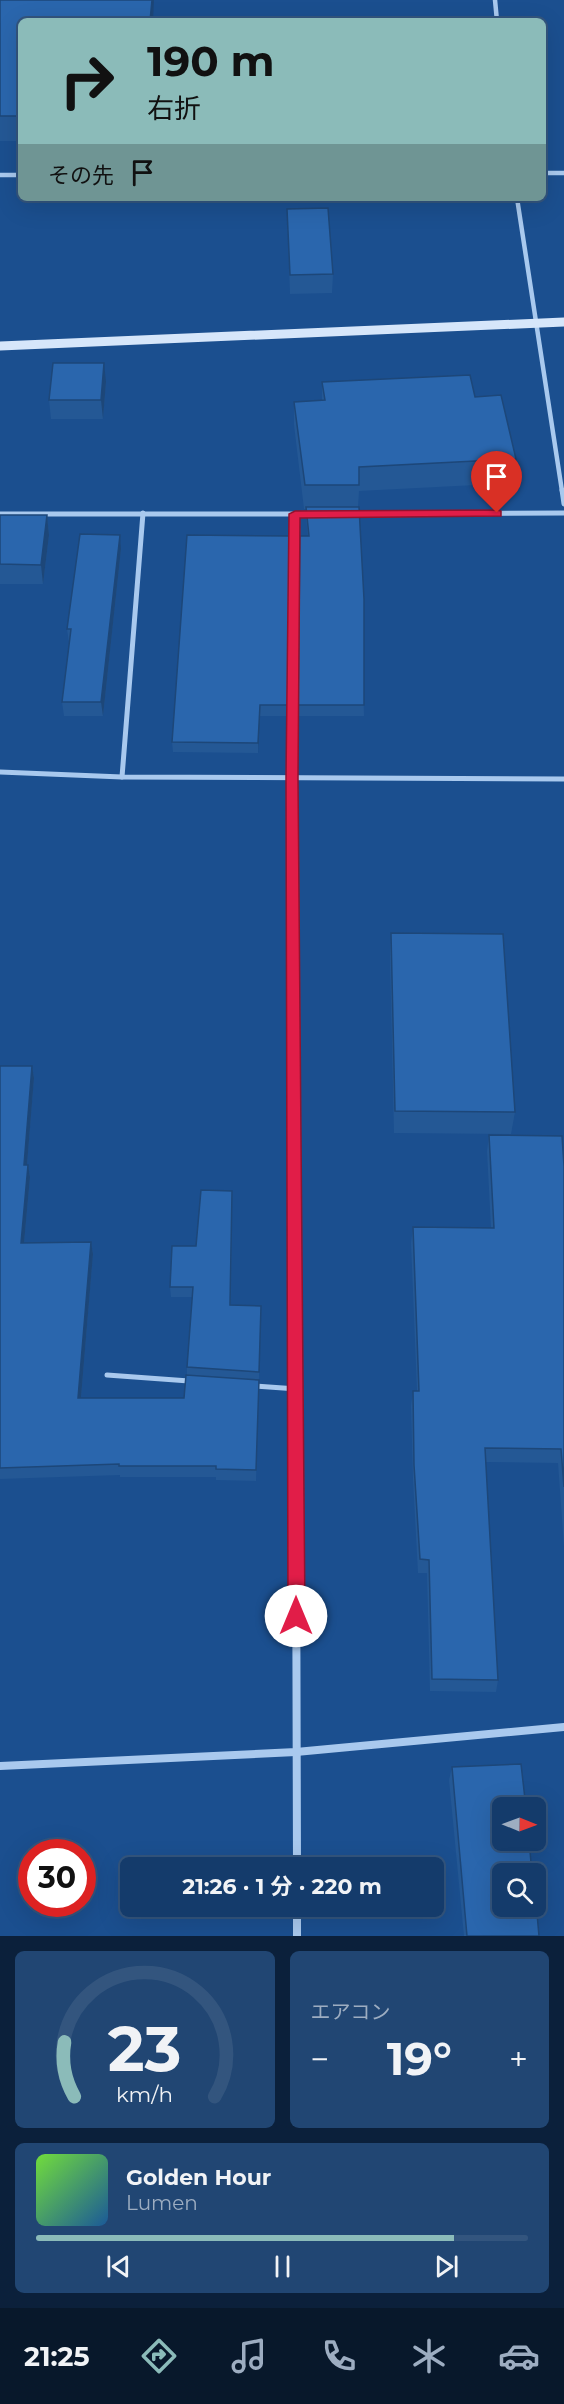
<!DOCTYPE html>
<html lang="ja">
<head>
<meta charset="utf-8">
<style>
  :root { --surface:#143b6b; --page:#214673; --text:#f1f3f6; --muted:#9dadc1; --line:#33557e; --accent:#8bbbb9 }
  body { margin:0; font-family:Montserrat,"Noto Sans JP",sans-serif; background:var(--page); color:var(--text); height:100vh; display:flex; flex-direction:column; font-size:22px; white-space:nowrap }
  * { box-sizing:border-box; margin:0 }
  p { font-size:20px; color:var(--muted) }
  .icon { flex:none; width:33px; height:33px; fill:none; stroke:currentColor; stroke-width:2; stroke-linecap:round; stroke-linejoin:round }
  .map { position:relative; height:1936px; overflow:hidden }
  .drawer { display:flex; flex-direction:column; gap:15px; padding:15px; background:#0b203b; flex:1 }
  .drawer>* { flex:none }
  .hud { position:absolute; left:18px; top:18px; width:528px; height:183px; border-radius:9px; box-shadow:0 6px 24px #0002,0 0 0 2px var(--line); background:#8bbbb9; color:#111; overflow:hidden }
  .needle { width:39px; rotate:91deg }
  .buttons { position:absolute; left:492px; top:1797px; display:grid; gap:12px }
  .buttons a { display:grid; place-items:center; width:54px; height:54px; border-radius:9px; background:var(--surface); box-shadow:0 6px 24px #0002,0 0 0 2px var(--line); font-size:30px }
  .speed { position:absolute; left:18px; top:1839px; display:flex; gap:12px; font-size:30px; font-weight:700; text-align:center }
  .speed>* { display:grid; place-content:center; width:78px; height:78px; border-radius:50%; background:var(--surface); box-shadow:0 6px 24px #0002,0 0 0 2px var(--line); line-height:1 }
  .speed .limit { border:9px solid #d22; background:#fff; color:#111 }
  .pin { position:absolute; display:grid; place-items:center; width:51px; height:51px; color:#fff; margin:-62px -26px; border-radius:50% 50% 50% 0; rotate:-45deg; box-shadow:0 0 6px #0007 }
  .pin .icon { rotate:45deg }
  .me { position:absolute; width:66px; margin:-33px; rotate:0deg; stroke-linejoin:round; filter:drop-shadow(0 0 4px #0008) }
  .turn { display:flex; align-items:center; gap:21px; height:126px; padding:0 30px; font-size:27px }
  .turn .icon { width:78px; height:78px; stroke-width:2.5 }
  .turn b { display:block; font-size:42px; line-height:51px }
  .then { display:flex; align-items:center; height:57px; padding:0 30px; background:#0003; gap:12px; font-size:22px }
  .big { font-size:45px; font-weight:700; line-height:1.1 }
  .drawer .card { flex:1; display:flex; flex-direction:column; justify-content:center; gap:9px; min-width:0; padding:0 21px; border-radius:9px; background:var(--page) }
  .drawer .dial { align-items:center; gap:0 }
  .dial svg { height:156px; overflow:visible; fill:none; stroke:var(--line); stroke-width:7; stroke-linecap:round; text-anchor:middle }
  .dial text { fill:var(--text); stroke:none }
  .song { display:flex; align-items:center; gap:18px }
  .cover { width:72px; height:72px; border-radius:9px; background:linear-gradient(135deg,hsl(100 70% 55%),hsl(210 70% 35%)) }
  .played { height:6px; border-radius:3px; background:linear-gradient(90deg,var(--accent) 85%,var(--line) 85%) }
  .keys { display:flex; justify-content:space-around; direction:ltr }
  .heat { display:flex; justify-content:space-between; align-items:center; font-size:33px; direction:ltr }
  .drawer .tiles { flex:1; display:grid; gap:15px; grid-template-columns:1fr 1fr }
  .card:last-child { grid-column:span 2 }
  .trip { position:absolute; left:120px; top:1857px; width:324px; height:60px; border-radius:9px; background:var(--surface); box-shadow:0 6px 24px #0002,0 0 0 2px var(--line); font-weight:700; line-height:60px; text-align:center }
  .dock { display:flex; height:96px; justify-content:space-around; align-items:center; background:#08182b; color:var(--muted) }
  .dock .icon { width:42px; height:42px }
  .dock .current { color:var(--accent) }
  .dock b { font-size:27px; color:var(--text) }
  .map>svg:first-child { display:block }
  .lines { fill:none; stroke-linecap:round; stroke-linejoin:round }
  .lane { stroke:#a9c9ee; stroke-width:5 }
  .street-far2 { stroke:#a9c9ee; stroke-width:4.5 }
  .street-far1 { stroke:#a9c9ee; stroke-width:5 }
  .street { stroke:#a9c9ee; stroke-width:8 }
  .secondary { stroke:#d6e6fa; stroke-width:9 }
  .wall { fill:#245895 }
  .shaded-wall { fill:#1d4779 }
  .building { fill:#2a66ad; stroke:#1d4779; stroke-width:1.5 }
  .route { fill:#e11d48; stroke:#92132f; stroke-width:1.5 }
</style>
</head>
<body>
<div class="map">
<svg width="564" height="1936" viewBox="0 0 564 1936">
  <rect width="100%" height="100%" fill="#1b4f8f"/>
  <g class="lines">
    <!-- lane -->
    <g class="lane">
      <polyline points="107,1375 189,1381"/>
      <polyline points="255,1386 297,1389"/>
    </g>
    <!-- street-far2 -->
    <g class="street-far2">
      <polyline points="495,0 497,21"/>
      <polyline points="543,173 564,173"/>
      <polyline points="0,175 21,175"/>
      <polyline points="517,198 562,491"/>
    </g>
    <!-- street-far1 -->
    <g class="street-far1">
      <polyline points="562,490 564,504"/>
      <polyline points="0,514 311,514"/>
      <polyline points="352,514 564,513"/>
      <polyline points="0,772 122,777 564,779"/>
      <polyline points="122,777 143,513"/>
      <polyline points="295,1123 292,779 295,514"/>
    </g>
    <!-- street -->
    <g class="street">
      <polyline points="295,1121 297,1868"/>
      <polyline points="0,1766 296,1752 564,1727"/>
      <polyline points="297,1906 297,1936"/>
    </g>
    <!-- secondary -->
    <polyline class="secondary" points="0,346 564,322"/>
  </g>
  <!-- wall -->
  <g class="wall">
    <polygon points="0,0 21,21 21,141 0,141"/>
    <polygon points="287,209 333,274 332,293 290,294"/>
    <polygon points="106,382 103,419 51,419 49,400"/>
    <polygon points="322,382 475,397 516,459 514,483 359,491 358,507 364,716 298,716 300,536 308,536 306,518 306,509 304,509 294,425 294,402 322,401"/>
    <polygon points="0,515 47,515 49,535 43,584 0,584"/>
    <polygon points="290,536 288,716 260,716 258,753 173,752 172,742"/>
    <polygon points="121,549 103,716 64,716 62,702 69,643 67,629"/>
    <polygon points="391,933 515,1112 511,1134 394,1133 390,956"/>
    <polygon points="0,1066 32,1066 34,1078 27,1165 28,1165 30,1177 24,1243 91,1242 93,1254 81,1398 184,1398 187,1375 187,1367 192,1297 171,1297 170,1287 196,1246 232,1201 231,1305 261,1306 256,1481 216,1480 216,1477 120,1477 120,1475 0,1479"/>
    <polygon points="489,1135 564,1166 564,1547 558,1463 486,1462 498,1680 496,1692 430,1691 427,1573 418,1573 413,1479 411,1406 413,1391 417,1391 411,1243 413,1227 491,1228 487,1151"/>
    <polygon points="452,1767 539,1936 464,1936 449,1780"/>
  </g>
  <!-- shaded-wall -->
  <g class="shaded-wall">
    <polygon points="152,0 154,0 153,21 150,21"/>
    <polygon points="104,363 106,382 103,419 101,400"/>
    <polygon points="47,515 49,535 43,584 41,565"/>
    <polygon points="120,535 121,549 103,716 101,702"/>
    <polygon points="260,705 260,716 258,753 258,743"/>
    <polygon points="32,1066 34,1078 26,1177 24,1165"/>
    <polygon points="28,1165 30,1177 23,1254 21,1243"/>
    <polygon points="91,1242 93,1254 80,1409 78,1398"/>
  </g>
  <!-- building -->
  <g class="building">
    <polygon points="0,0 152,0 150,21 21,21 21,116 0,116"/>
    <polygon points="328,208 333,274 290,275 287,209"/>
    <polygon points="53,363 104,363 101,400 49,400"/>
    <polygon points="470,375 475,397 501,395 516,459 359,467 359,485 305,485 294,402 325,400 322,382"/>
    <polygon points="306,507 359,507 364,599 364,705 298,705 300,536 309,536"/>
    <polygon points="0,515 47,515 41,565 0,564"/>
    <polygon points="80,534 120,535 101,702 62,702 71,629 67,629"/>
    <polygon points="187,535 290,536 288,705 260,705 258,743 172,742"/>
    <polygon points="391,933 503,934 515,1112 395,1111"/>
    <polygon points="0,1066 32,1066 24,1165 28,1165 21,1243 91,1242 78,1398 184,1398 186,1375 259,1380 256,1470 216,1469 216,1466 119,1466 119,1464 0,1468"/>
    <polygon points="489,1135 562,1136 564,1166 564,1487 561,1449 485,1448 498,1680 432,1679 429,1560 420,1559 414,1465 413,1391 419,1391 413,1227 494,1228"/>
    <polygon points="201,1190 232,1191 230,1305 261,1306 259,1372 187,1367 193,1287 170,1287 172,1246 196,1246"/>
    <polygon points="521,1764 526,1808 502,1808 502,1840 529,1840 532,1874 502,1874 502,1906 536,1906 536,1902 539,1936 467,1936 452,1767"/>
  </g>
  <!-- route -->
  <polygon class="route" points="497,510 501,511 501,516 300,518 298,778 305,1616 302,1622 296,1624 290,1622 288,1616 286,778 289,514 295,511"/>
</svg>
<div class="buttons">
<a><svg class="needle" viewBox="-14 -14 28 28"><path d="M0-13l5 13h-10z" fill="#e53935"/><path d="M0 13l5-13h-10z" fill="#9dadc1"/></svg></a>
<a><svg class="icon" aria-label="search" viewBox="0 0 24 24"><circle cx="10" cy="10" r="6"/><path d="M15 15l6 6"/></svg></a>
</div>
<div class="speed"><div class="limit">30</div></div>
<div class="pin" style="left:497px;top:513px;background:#d93025"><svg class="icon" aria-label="arrive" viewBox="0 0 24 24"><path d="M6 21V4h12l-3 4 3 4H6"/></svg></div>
<svg class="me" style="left:296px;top:1616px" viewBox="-20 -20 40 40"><circle r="19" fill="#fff"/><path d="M0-13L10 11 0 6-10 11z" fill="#e11d48"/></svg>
<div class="trip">21:26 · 1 分 · 220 m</div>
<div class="hud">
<div class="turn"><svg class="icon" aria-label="right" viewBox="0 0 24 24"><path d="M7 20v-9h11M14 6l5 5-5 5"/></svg><div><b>190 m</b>右折</div></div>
<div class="then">その先<svg class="icon" aria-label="arrive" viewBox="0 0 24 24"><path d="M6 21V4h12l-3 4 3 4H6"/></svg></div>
</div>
</div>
<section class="drawer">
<div class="tiles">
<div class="card dial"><svg viewBox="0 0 100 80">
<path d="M14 69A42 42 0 1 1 86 69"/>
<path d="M14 69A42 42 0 0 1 9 41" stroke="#8bbbb9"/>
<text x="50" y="56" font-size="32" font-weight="700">23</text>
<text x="50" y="72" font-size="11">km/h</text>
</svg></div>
<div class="card"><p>エアコン</p>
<div class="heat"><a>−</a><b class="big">19°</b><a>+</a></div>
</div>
<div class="card">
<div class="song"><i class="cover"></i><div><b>Golden Hour</b><p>Lumen</p></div></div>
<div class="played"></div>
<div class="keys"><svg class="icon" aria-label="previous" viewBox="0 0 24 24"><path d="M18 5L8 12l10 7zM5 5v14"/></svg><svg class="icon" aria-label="pause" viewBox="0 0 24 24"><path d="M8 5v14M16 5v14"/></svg><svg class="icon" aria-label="next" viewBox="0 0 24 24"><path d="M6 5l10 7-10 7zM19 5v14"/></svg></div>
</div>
</div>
</section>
<nav class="dock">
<b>21:25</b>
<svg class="icon current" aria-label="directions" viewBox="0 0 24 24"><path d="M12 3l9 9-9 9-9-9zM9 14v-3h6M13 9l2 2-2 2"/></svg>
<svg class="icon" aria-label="music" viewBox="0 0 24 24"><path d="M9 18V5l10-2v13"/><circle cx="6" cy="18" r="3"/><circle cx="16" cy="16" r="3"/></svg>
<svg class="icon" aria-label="phone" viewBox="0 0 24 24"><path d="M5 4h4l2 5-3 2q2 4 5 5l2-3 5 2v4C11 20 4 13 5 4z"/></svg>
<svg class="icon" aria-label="climate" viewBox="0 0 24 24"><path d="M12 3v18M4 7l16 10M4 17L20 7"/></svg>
<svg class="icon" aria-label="car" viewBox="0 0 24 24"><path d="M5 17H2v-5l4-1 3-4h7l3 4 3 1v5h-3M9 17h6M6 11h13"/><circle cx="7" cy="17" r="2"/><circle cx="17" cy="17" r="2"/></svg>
</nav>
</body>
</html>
